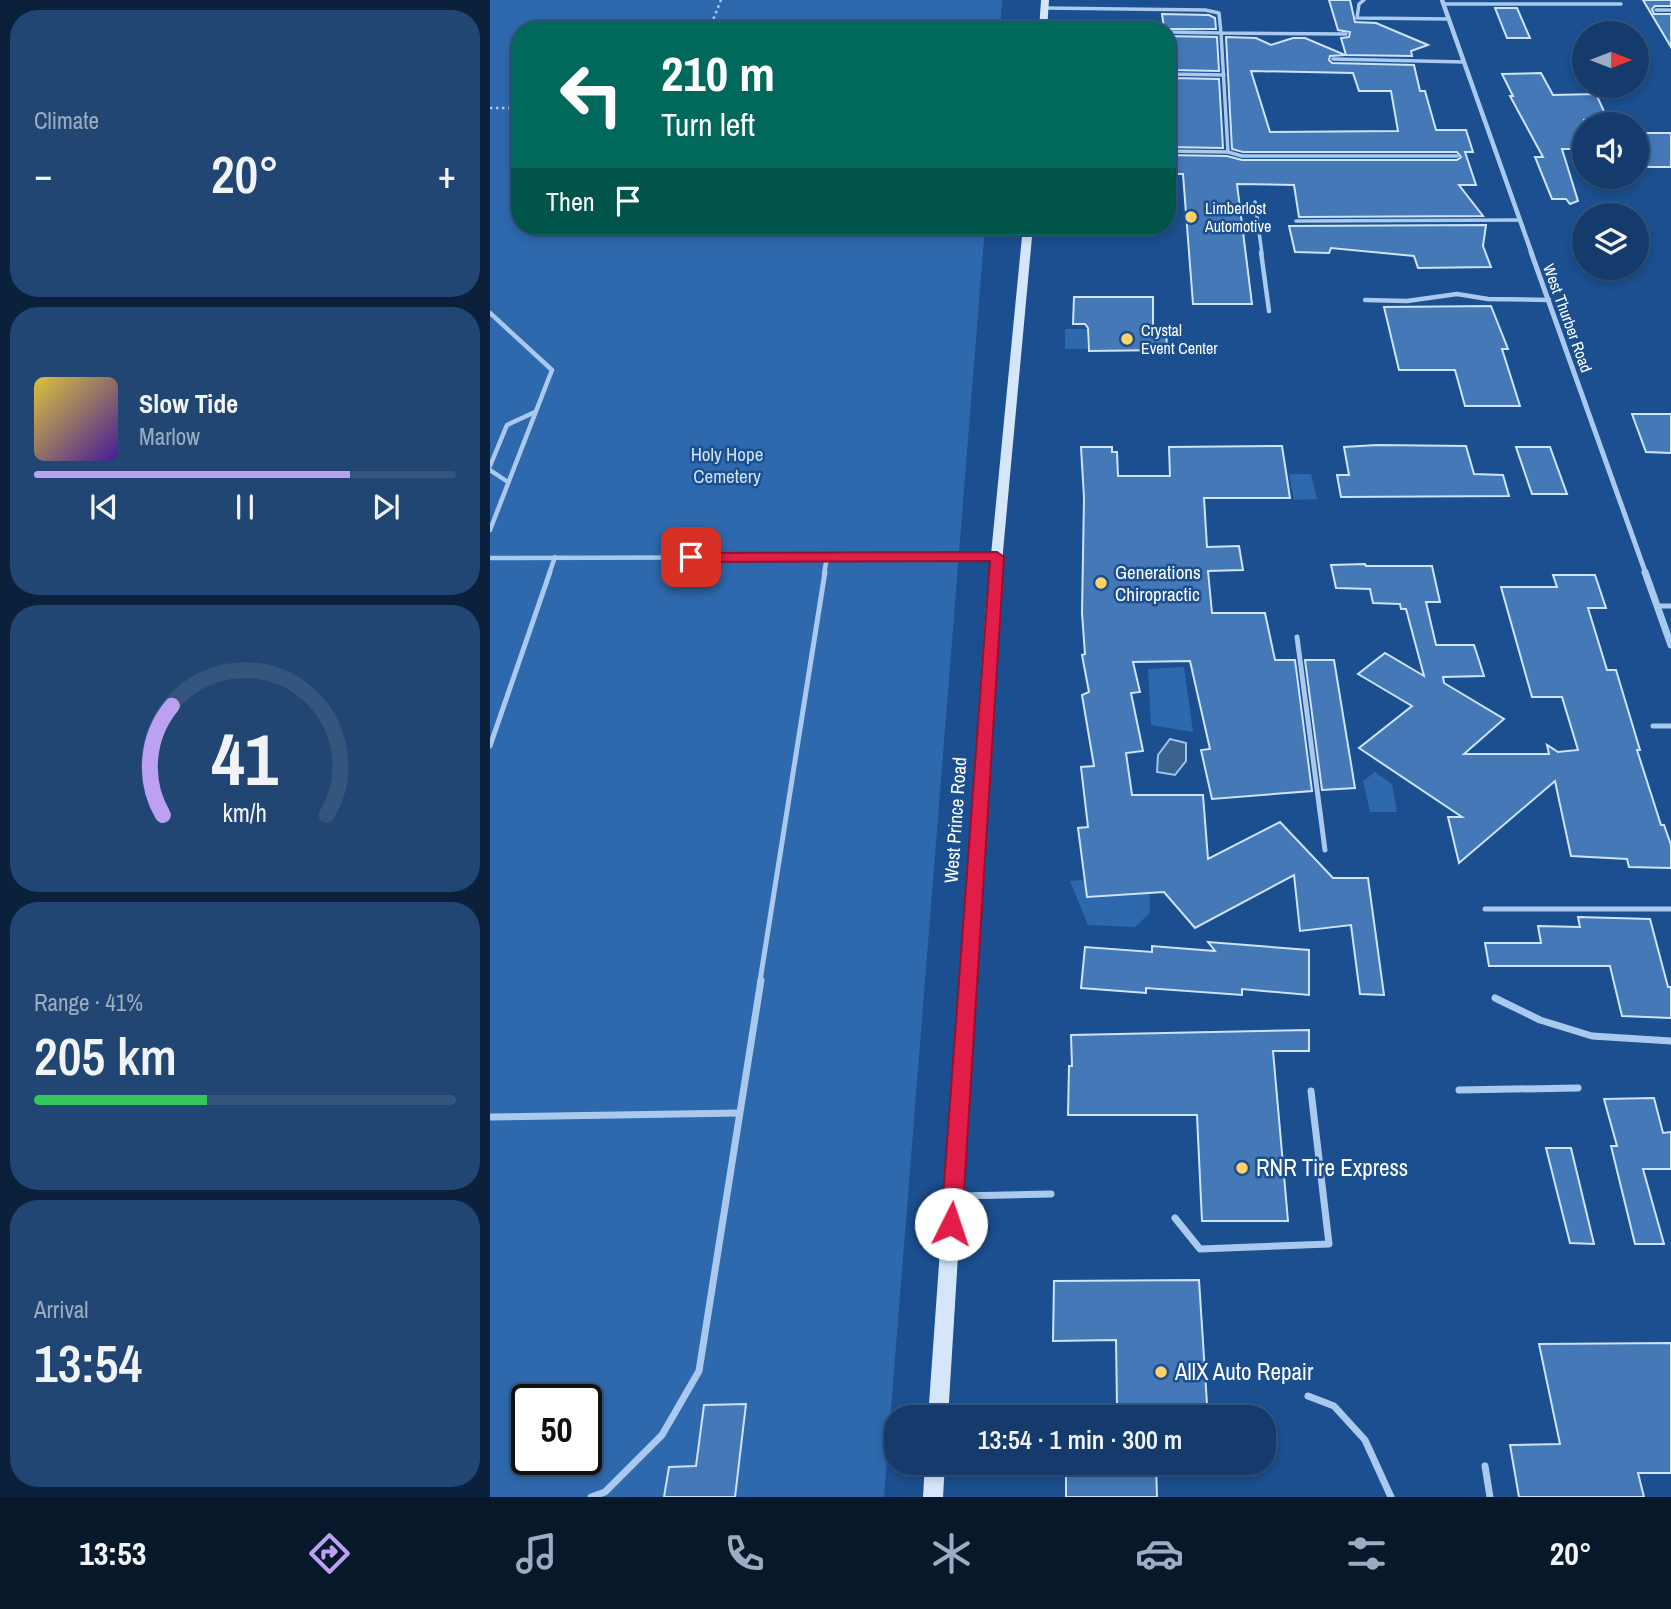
<!DOCTYPE html>
<html lang="en">
<head>
<meta charset="utf-8">
<style>
  :root { --surface:#143b6b; --page:#214673; --text:#f1f3f6; --muted:#9dadc1; --line:#33557e; --accent:#bca0f2 }
  body { margin:0; font-family:"Archivo Narrow",sans-serif; background:var(--page); color:var(--text); height:100vh; display:flex; flex-direction:column; font-size:26px; white-space:nowrap }
  * { box-sizing:border-box; margin:0 }
  p { font-size:23px; color:var(--muted) }
  .icon { flex:none; width:38px; height:38px; fill:none; stroke:currentColor; stroke-width:2; stroke-linecap:round; stroke-linejoin:round }
  .map { position:relative; flex:1; overflow:hidden }
  .side { display:flex; flex-direction:column; gap:10px; padding:10px; background:#0b203b; width:490px }
  .side>* { flex:none }
  .top-card { position:absolute; left:21px; top:21px; width:665px; height:214px; border-radius:28px; box-shadow:0 4px 10px #0003,0 0 0 2px var(--line); background:#00695c; color:#fff; overflow:hidden }
  .needle { width:46px; rotate:90deg }
  .tools { position:absolute; left:1082px; top:21px; display:grid; gap:14px }
  .tools a { display:grid; place-items:center; width:77px; height:77px; border-radius:50%; background:var(--surface); box-shadow:0 4px 10px #0003,0 0 0 2px var(--line); font-size:35px }
  .speed { position:absolute; left:21px; top:1384px; display:flex; gap:14px; font-size:35px; font-weight:700; text-align:center }
  .speed>* { display:grid; place-content:center; width:91px; height:91px; border-radius:50%; background:var(--surface); box-shadow:0 4px 10px #0003,0 0 0 2px var(--line); line-height:1 }
  .speed .limit { border:4px solid #111; border-radius:10px; background:#fff; color:#111 }
  .pin { position:absolute; display:grid; place-items:center; width:60px; height:60px; color:#fff; margin:-30px; border-radius:14px; box-shadow:0 4px 10px #0006 }
  .me { position:absolute; width:77px; margin:-38px; rotate:4deg; stroke-linejoin:round; filter:drop-shadow(0 0 5px #0008) }
  .turn { display:flex; align-items:center; gap:24px; height:147px; padding:0 35px; font-size:32px }
  .turn .icon { width:91px; height:91px; stroke-width:2.5 }
  .turn b { display:block; font-size:49px; line-height:60px }
  .then { display:flex; align-items:center; height:66px; padding:0 35px; background:#0003; gap:14px; font-size:26px }
  .big { font-size:52px; font-weight:600; line-height:1.1 }
  .side .card { flex:1; display:flex; flex-direction:column; justify-content:center; gap:10px; min-width:0; padding:0 24px; border-radius:28px; background:var(--page) }
  .side .dial { align-items:center; gap:0 }
  .dial svg { height:182px; overflow:visible; fill:none; stroke:var(--line); stroke-width:7; stroke-linecap:round; text-anchor:middle }
  .dial text { fill:var(--text); stroke:none }
  .song { display:flex; align-items:center; gap:21px }
  .cover { width:84px; height:84px; border-radius:10px; background:linear-gradient(135deg,hsl(50 70% 55%),hsl(260 70% 35%)) }
  .played { height:7px; border-radius:4px; background:linear-gradient(90deg,var(--accent) 75%,var(--line) 75%) }
  .keys { display:flex; justify-content:space-around; direction:ltr }
  .heat { display:flex; justify-content:space-between; align-items:center; font-size:38px; direction:ltr }
  .charge { height:10px; border-radius:5px; background:linear-gradient(90deg,#34c759 41%,var(--line) 0) }
  .trip { position:absolute; left:394px; top:1405px; width:392px; height:70px; border-radius:28px; background:var(--surface); box-shadow:0 4px 10px #0003,0 0 0 2px var(--line); font-weight:600; line-height:70px; text-align:center }
  .dock { display:flex; height:112px; justify-content:space-around; align-items:center; background:#08182b; color:var(--muted) }
  .dock .icon { width:49px; height:49px }
  .dock .current { color:var(--accent) }
  .dock b { font-size:32px; color:var(--text) }
  main { display:flex; flex:1; min-height:0 }
  .map>svg:first-child { display:block }
  .green { fill:#2e69ad; fill-rule:evenodd }
  .water { fill:#3c6290; stroke:#9cc4f0; stroke-width:2 }
  .building { fill:#4478b7; stroke:#cfe3fa; stroke-width:2; fill-rule:evenodd }
  .lines { fill:none; stroke-linecap:round; stroke-linejoin:round }
  .path { stroke:#a9c9ee; stroke-width:2.5; stroke-dasharray:2.5 3.5; stroke-linecap:butt }
  .lane-far3 { stroke:#a9c9ee; stroke-width:3.5 }
  .lane-far2 { stroke:#a9c9ee; stroke-width:4.5 }
  .lane-far1 { stroke:#a9c9ee; stroke-width:5 }
  .lane { stroke:#a9c9ee; stroke-width:7 }
  .street-far2 { stroke:#a9c9ee; stroke-width:4.5 }
  .street-far1 { stroke:#a9c9ee; stroke-width:5 }
  .street { stroke:#a9c9ee; stroke-width:7 }
  .secondary { fill:#d6e6fa; fill-rule:evenodd }
  .route { fill:#e11d48; stroke:#92132f; stroke-width:2 }
  .poi-dot { fill:#ffd166; stroke:#1b4f8f; stroke-width:2.5 }
  .labels { text-anchor:middle; stroke-width:5; stroke-linejoin:round; paint-order:stroke }
  .far-poi-label { font-size:16px; fill:#fff; stroke:#1b4f8f; text-anchor:start }
  .far-street-label { font-size:16px; fill:#fff; stroke:#1b4f8f }
  .park-label { font-size:19px; fill:#cfe3fa; stroke:#1b4f8f }
  .poi-label { font-size:19px; fill:#fff; stroke:#1b4f8f; text-anchor:start }
  .street-label { font-size:19px; fill:#fff; stroke:#1b4f8f }
  .near-poi-label { font-size:23px; fill:#fff; stroke:#1b4f8f; text-anchor:start }
</style>
</head>
<body>
<main>
<section class="side">
<div class="card"><p>Climate</p>
<div class="heat"><a>−</a><b class="big">20°</b><a>+</a></div>
</div>
<div class="card">
<div class="song"><i class="cover"></i><div><b>Slow Tide</b><p>Marlow</p></div></div>
<div class="played"></div>
<div class="keys"><svg class="icon" aria-label="previous" viewBox="0 0 24 24"><path d="M18 5L8 12l10 7zM5 5v14"/></svg><svg class="icon" aria-label="pause" viewBox="0 0 24 24"><path d="M8 5v14M16 5v14"/></svg><svg class="icon" aria-label="next" viewBox="0 0 24 24"><path d="M6 5l10 7-10 7zM19 5v14"/></svg></div>
</div>
<div class="card dial"><svg viewBox="0 0 100 80">
<path d="M14 69A42 42 0 1 1 86 69"/>
<path d="M14 69A42 42 0 0 1 18 21" stroke="#bca0f2"/>
<text x="50" y="56" font-size="32" font-weight="700">41</text>
<text x="50" y="72" font-size="11">km/h</text>
</svg></div>
<div class="card"><p>Range · 41%</p><b class="big">205 km</b><div class="charge"></div></div>
<div class="card"><p>Arrival</p><b class="big">13:54</b></div>
</section>
<div class="map">
<svg width="1181" height="1497" viewBox="0 0 1181 1497">
  <rect width="100%" height="100%" fill="#1b4f8f"/>
  <!-- green -->
  <g class="green">
    <path d="M0,0H512L510,30H30V226H495L394,1497H0ZM37,1400H96V1460H37Z"/>
    <rect x="575" y="329" width="22" height="20"/>
    <polygon points="799,474 821,474 827,499 804,500"/>
    <polygon points="694,667 703,732 661,725 658,669"/>
    <polygon points="885,772 902,784 907,812 880,812 873,781"/>
    <polygon points="659,877 660,913 645,927 598,925 580,881 594,880 597,897 651,893"/>
  </g>
  <!-- water -->
  <polygon class="water" points="680,739 696,743 696,761 685,775 667,772 668,755"/>
  <!-- building -->
  <g class="building">
    <polygon points="839,0 860,0 865,22 886,23 938,45 921,51 922,56 856,55 851,38 859,37 860,32 848,30"/>
    <polygon points="1153,0 1181,0 1181,6 1165,6 1162,9 1164,14 1181,14 1181,47"/>
    <polygon points="1005,8 1027,8 1040,38 1017,38"/>
    <polygon points="672,14 719,15 725,18 726,29 674,29"/>
    <polygon points="677,36 727,37 729,71 681,70"/>
    <path d="M736,37L766,38L781,45L803,38H815L855,55L840,56L839,60L842,63L924,65L930,91H935L946,130H976L983,152H975L986,185H969L993,216L809,217L804,185L747,184L762,304H703L693,174H677V155L737,156L752,160H967L971,157L967,152H753L742,149ZM761,71L863,73L869,91H901L908,131L780,132Z"/>
    <polygon points="1051,73 1063,95 1106,94 1118,120 1094,120 1094,149 1072,149 1088,201 1080,204 1076,199 1062,199 1045,157 1053,157 1020,96 1023,96 1012,74"/>
    <polygon points="682,78 729,79 733,148 677,147 677,81 683,81"/>
    <polygon points="1146,133 1181,133 1181,167 1158,167 1146,142"/>
    <polygon points="996,225 993,246 1001,267 928,268 924,256 841,248 839,253 805,252 799,226"/>
    <polygon points="584,297 663,297 663,329 676,329 677,350 599,351 598,328 595,324 583,324"/>
    <polygon points="1001,306 1018,349 1012,349 1030,406 975,406 965,370 909,370 894,307"/>
    <polygon points="1142,414 1181,414 1181,453 1156,452"/>
    <polygon points="887,445 976,446 984,474 1013,475 1019,496 851,497 847,475 859,475 854,447"/>
    <polygon points="792,446 800,498 714,498 717,547 749,546 753,570 718,571 722,613 775,613 785,660 805,660 822,791 722,799 711,750 720,749 700,661 643,662 650,692 641,693 653,751 636,753 642,795 713,795 718,859 790,822 843,878 878,878 894,995 870,994 861,925 810,931 804,875 705,928 674,892 597,897 588,828 598,827 591,767 604,766 592,695 599,692 592,655 595,654 592,613 594,498 591,447 622,447 622,452 627,452 628,476 680,476 679,447"/>
    <polygon points="1026,447 1060,447 1077,494 1042,494"/>
    <polygon points="875,564 876,566 942,566 950,602 936,602 946,645 984,645 994,676 953,677 954,683 1014,719 974,754 1059,754 1057,745 1068,752 1088,750 1072,697 1042,697 1011,587 1067,587 1063,575 1105,575 1116,608 1098,608 1117,670 1126,670 1150,750 1147,750 1171,825 1174,825 1181,845 1181,868 1139,867 1137,859 1081,856 1065,781 969,863 958,817 972,817 869,748 922,706 868,674 895,653 934,676 916,609 911,609 910,604 883,603 880,589 846,588 841,565"/>
    <polygon points="815,660 844,660 865,788 832,790"/>
    <polygon points="1088,917 1160,919 1178,987 1181,987 1181,1018 1132,1016 1120,966 999,966 995,943 1051,943 1048,926 1090,927"/>
    <polygon points="718,942 819,950 819,995 752,989 752,995 656,988 656,993 591,988 595,947 662,952 662,946 725,951"/>
    <polygon points="819,1030 819,1051 783,1051 798,1221 712,1221 707,1115 578,1115 579,1066 582,1066 581,1035"/>
    <polygon points="1164,1098 1173,1133 1181,1132 1181,1169 1153,1169 1174,1244 1145,1244 1121,1146 1127,1146 1114,1099"/>
    <polygon points="1056,1148 1081,1148 1104,1244 1080,1243"/>
    <polygon points="709,1280 717,1404 627,1405 626,1340 563,1341 564,1281"/>
    <polygon points="1181,1343 1181,1473 1148,1473 1154,1497 1029,1497 1020,1445 1070,1444 1049,1344"/>
    <polygon points="256,1404 245,1497 174,1497 179,1467 206,1466 214,1405"/>
    <polygon points="576,1463 666,1463 667,1497 576,1497"/>
  </g>
  <g class="lines">
    <!-- path -->
    <g class="path">
      <polyline points="219,30 231,0"/>
      <polyline points="0,108 30,108"/>
    </g>
    <!-- lane-far3 -->
    <g class="lane-far3">
      <polyline points="874,0 869,4 867,18 959,19"/>
      <polyline points="954,4 1131,4"/>
      <polyline points="554,8 715,10 729,13 731,33 856,34"/>
      <polyline points="1166,10 1181,10"/>
      <polyline points="677,32 731,33 738,152 752,156 967,156"/>
      <polyline points="843,59 974,62"/>
      <polyline points="677,74 734,75"/>
      <polyline points="677,151 738,152"/>
      <polyline points="765,202 772,254"/>
      <polyline points="806,221 1030,220"/>
    </g>
    <!-- lane-far2 -->
    <g class="lane-far2">
      <polyline points="771,252 779,311"/>
      <polyline points="875,300 917,301 967,294 998,299 1059,300"/>
      <polyline points="0,313 62,370 0,530"/>
      <polyline points="0,466 17,425 45,412"/>
      <polyline points="0,470 18,482"/>
      <polyline points="337,557 505,557"/>
      <polyline points="0,558 337,557 334,574"/>
      <polyline points="59,574 65,557"/>
    </g>
    <!-- lane-far1 -->
    <g class="lane-far1">
      <polyline points="1167,606 1181,606"/>
      <polyline points="807,637 835,850"/>
      <polyline points="1163,726 1181,726"/>
      <polyline points="0,746 60,572"/>
      <polyline points="995,909 1181,909"/>
      <polyline points="270,981 335,572"/>
    </g>
    <!-- lane -->
    <g class="lane">
      <polyline points="1005,998 1050,1020 1102,1036 1181,1041"/>
      <polyline points="969,1090 1088,1088"/>
      <polyline points="0,1117 249,1113"/>
      <polyline points="467,1196 561,1194"/>
      <polyline points="685,1218 710,1249 839,1244 821,1091"/>
      <polyline points="818,1396 844,1406 875,1440 901,1497"/>
      <polyline points="995,1466 1000,1497"/>
      <polyline points="101,1497 115,1492 172,1435 209,1371 271,980"/>
    </g>
    <!-- street-far2 -->
    <polyline class="street-far2" points="952,0 1042,254"/>
    <!-- street-far1 -->
    <polyline class="street-far1" points="1041,252 1156,574"/>
    <!-- street -->
    <polyline class="street" points="1155,572 1181,645"/>
    <!-- secondary -->
    <g class="secondary">
      <polygon points="551,0 559,0 557,30 549,30"/>
      <polygon points="533,226 543,226 508,606 458,1418 438,1418 496,606"/>
      <polygon points="435,1463 455,1463 453,1497 433,1497"/>
    </g>
  </g>
  <!-- route -->
  <polygon class="route" points="507,552 514,557 472,1224 469,1230 461,1233 454,1230 451,1224 500,561 201,562 194,557 201,553"/>
  <!-- markers -->
  <g class="poi-dot">
    <circle cx="701" cy="217" r="7"/>
    <circle cx="637" cy="339" r="7"/>
    <circle cx="611" cy="583" r="7"/>
    <circle cx="752" cy="1168" r="7"/>
    <circle cx="671" cy="1372" r="7"/>
  </g>
  <g class="labels">
    <!-- far-poi labels -->
    <g class="far-poi-label">
      <text x="715" y="214">Limberlost<tspan x="715" dy="18">Automotive</tspan></text>
      <text x="651" y="336">Crystal<tspan x="651" dy="18">Event Center</tspan></text>
    </g>
    <!-- far-street labels -->
    <g class="far-street-label">
      <text transform="translate(1078 318) rotate(70)" y="6">West Thurber Road</text>
    </g>
    <!-- park labels -->
    <g class="park-label">
      <text x="237" y="461">Holy Hope<tspan x="237" dy="22">Cemetery</tspan></text>
    </g>
    <!-- poi labels -->
    <g class="poi-label">
      <text x="625" y="579">Generations<tspan x="625" dy="22">Chiropractic</tspan></text>
    </g>
    <!-- street labels -->
    <g class="street-label">
      <text transform="translate(465 820) rotate(-86)" y="7">West Prince Road</text>
    </g>
    <!-- near-poi labels -->
    <g class="near-poi-label">
      <text x="766" y="1176">RNR Tire Express</text>
      <text x="685" y="1380">AllX Auto Repair</text>
    </g>
  </g>
</svg>
<div class="tools">
<a><svg class="needle" viewBox="-14 -14 28 28"><path d="M0-13l5 13h-10z" fill="#e53935"/><path d="M0 13l5-13h-10z" fill="#9dadc1"/></svg></a>
<a><svg class="icon" aria-label="sound" viewBox="0 0 24 24"><path d="M4 9h4l5-4v14l-5-4H4zM17 9q2 3 0 6"/></svg></a>
<a><svg class="icon" aria-label="layers" viewBox="0 0 24 24"><path d="M12 4l9 5-9 5-9-5zM3 14l9 5 9-5"/></svg></a>
</div>
<div class="speed"><div class="limit">50</div></div>
<div class="pin" style="left:201px;top:557px;background:#d93025"><svg class="icon" aria-label="arrive" viewBox="0 0 24 24"><path d="M6 21V4h12l-3 4 3 4H6"/></svg></div>
<svg class="me" style="left:461px;top:1224px" viewBox="-20 -20 40 40"><circle r="19" fill="#fff"/><path d="M0-13L10 11 0 6-10 11z" fill="#e11d48"/></svg>
<div class="trip">13:54 · 1 min · 300 m</div>
<div class="top-card">
<div class="turn"><svg class="icon" aria-label="left" viewBox="0 0 24 24"><path d="M17 20v-9H6M10 6l-5 5 5 5"/></svg><div><b>210 m</b>Turn left</div></div>
<div class="then">Then<svg class="icon" aria-label="arrive" viewBox="0 0 24 24"><path d="M6 21V4h12l-3 4 3 4H6"/></svg></div>
</div>
</div>
</main>
<nav class="dock">
<b>13:53</b>
<svg class="icon current" aria-label="directions" viewBox="0 0 24 24"><path d="M12 3l9 9-9 9-9-9zM9 14v-3h6M13 9l2 2-2 2"/></svg>
<svg class="icon" aria-label="music" viewBox="0 0 24 24"><path d="M9 18V5l10-2v13"/><circle cx="6" cy="18" r="3"/><circle cx="16" cy="16" r="3"/></svg>
<svg class="icon" aria-label="phone" viewBox="0 0 24 24"><path d="M5 4h4l2 5-3 2q2 4 5 5l2-3 5 2v4C11 20 4 13 5 4z"/></svg>
<svg class="icon" aria-label="climate" viewBox="0 0 24 24"><path d="M12 3v18M4 7l16 10M4 17L20 7"/></svg>
<svg class="icon" aria-label="car" viewBox="0 0 24 24"><path d="M5 17H2v-5l4-1 3-4h7l3 4 3 1v5h-3M9 17h6M6 11h13"/><circle cx="7" cy="17" r="2"/><circle cx="17" cy="17" r="2"/></svg>
<svg class="icon" aria-label="filters" viewBox="0 0 24 24"><path d="M4 7h16M4 17h16"/><circle cx="9" cy="7" r="2"/><circle cx="15" cy="17" r="2"/></svg>
<b>20°</b>
</nav>
</body>
</html>
